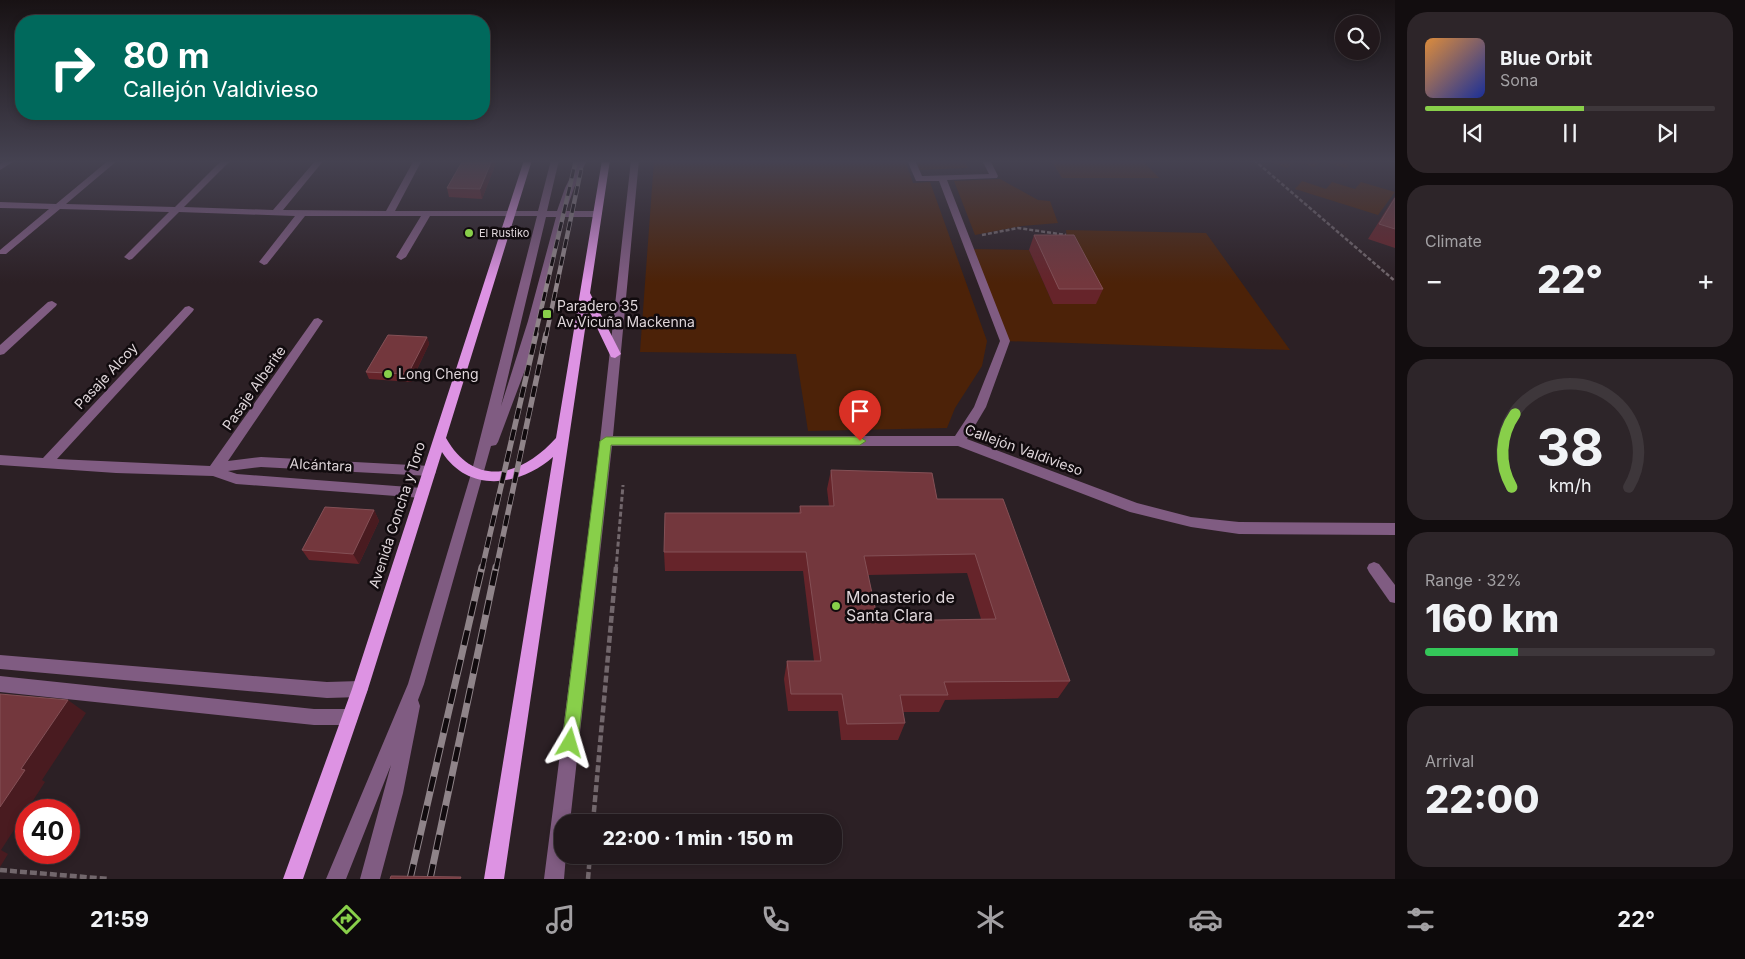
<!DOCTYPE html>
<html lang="en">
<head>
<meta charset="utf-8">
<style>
  :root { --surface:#21181c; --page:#2d2529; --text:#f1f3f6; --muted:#a2a0a3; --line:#3e373b; --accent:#88cf4a }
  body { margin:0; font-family:Inter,sans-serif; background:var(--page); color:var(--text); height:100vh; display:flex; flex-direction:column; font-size:19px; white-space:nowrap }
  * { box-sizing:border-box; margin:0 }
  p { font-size:16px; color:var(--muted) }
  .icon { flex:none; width:28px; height:28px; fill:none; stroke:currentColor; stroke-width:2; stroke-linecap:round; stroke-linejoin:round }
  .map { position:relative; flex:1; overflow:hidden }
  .sheet { display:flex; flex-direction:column; gap:12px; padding:12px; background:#120d0f; width:350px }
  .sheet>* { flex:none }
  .banner { position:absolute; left:15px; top:15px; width:475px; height:105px; border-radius:20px; box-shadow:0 2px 8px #0003,0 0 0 1px var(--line); background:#00695c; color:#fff; overflow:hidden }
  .fabs { position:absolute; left:1335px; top:15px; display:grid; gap:10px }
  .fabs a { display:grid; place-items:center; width:45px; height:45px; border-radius:50%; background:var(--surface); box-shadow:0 2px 8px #0003,0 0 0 1px var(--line); font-size:25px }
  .speed { position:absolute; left:15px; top:799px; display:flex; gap:10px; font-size:25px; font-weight:700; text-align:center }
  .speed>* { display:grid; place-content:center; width:65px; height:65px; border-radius:50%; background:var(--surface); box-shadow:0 2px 8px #0003,0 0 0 1px var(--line); line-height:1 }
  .speed .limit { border:8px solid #d22; background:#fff; color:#111 }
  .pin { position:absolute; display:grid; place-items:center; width:42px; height:42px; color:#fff; margin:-51px -21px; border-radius:50% 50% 50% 0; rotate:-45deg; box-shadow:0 0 5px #0007 }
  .pin .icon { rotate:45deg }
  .me { position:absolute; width:55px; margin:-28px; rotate:7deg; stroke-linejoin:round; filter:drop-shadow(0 0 4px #0008) }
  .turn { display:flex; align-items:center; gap:18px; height:105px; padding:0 25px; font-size:22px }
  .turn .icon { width:65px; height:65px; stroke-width:2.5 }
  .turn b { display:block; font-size:35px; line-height:42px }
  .big { font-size:38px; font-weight:800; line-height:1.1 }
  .sheet .tile { flex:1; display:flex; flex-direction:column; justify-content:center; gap:8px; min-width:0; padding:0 18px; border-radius:20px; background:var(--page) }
  .sheet .dial { align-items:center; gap:0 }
  .dial svg { height:130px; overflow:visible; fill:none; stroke:var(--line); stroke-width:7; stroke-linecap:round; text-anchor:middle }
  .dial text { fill:var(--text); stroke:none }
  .song { display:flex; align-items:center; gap:15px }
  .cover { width:60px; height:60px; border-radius:8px; background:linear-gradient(135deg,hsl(30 70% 55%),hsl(230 70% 35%)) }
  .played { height:5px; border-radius:2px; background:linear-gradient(90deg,var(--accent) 55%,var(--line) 55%) }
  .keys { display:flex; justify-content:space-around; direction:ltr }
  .heat { display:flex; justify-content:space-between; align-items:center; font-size:28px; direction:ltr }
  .charge { height:8px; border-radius:4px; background:linear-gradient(90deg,#34c759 32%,var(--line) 0) }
  .trip { position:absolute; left:554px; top:814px; width:288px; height:50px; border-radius:20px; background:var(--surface); box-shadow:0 2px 8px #0003,0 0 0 1px var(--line); font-weight:800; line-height:50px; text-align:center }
  .menu { display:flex; height:80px; justify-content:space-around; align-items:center; background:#0d0a0b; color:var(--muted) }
  .menu .icon { width:35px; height:35px }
  .menu .current { color:var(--accent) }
  .menu b { font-size:22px; color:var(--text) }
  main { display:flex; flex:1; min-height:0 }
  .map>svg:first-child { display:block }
  .green { fill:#4c2208 }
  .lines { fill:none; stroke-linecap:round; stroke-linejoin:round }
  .path-far2 { stroke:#72676c; stroke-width:2.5; stroke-dasharray:4 2; stroke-linecap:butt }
  .path-far1 { stroke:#72676c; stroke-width:3; stroke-dasharray:5 2.5; stroke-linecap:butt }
  .path { stroke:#72676c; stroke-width:4.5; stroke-dasharray:7 3; stroke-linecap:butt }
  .minor { fill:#805c82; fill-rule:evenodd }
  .major { fill:#dd93e3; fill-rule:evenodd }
  .rail-far2-casing { stroke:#8f8489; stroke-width:4.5 }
  .rail-far1-casing { stroke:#8f8489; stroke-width:5.5 }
  .rail-casing { stroke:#8f8489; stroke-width:7 }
  .rail-far2 { stroke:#110b0e; stroke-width:3; stroke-dasharray:9; stroke-linecap:butt }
  .rail-far1 { stroke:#110b0e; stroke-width:4; stroke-dasharray:11; stroke-linecap:butt }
  .rail { stroke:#110b0e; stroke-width:5; stroke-dasharray:15; stroke-linecap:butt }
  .wall { fill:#66242a; fill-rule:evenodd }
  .shaded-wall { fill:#491b20 }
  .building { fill:#73373d; stroke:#845056; fill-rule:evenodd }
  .route { fill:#88cf4a; stroke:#588730 }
  .poi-dot { fill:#88cf4a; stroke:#110b0e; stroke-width:2 }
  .labels { text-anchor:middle; stroke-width:5; stroke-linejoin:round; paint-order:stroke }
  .far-poi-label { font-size:11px; fill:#dfd6da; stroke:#110b0e; text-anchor:start }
  .poi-label { font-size:14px; fill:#dfd6da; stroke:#110b0e; text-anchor:start }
  .street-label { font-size:14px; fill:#dfd6da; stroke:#110b0e }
  .near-poi-label { font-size:16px; fill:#dfd6da; stroke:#110b0e; text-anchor:start }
</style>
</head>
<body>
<main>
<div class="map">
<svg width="1395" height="879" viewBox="0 0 1395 879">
  <rect width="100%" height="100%" fill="#2c2025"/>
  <!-- green -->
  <g class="green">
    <polygon points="654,160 905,160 913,183 930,182 987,341 982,366 955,408 947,428 808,431 796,354 640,352"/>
    <polygon points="916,160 964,160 968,168 919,170"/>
    <polygon points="1051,160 1142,160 1159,178 1062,178"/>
    <polygon points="1265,160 1352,160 1346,168 1322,161 1314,167 1294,161 1287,168"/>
    <polygon points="1000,179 1038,200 1050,201 1058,223 1022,226 975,235 954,181"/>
    <polygon points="1302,181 1326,189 1332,182 1355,189 1361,182 1395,192 1378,215 1295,189"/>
    <polygon points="1066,230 1206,233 1290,350 1005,341 969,249 1029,250 1053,304 1068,250"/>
  </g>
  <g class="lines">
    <!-- path-far2 -->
    <g class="path-far2">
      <polyline points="1254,160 1395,281"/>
      <polyline points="982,235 1018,228 1066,235"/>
    </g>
    <!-- path-far1 -->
    <polyline class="path-far1" points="616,569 623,485"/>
    <!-- path -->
    <g class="path">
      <polyline points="593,822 616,567"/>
      <polyline points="0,870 109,879"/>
      <polyline points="588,879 590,855"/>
    </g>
    <!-- minor -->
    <g class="minor">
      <polygon points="7,160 16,160 0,170 0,164"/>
      <path d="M109,160H118L66,204L175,207L222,160H231L184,207L273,210L316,160H324L283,210L386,211L414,160H422L395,211H538L551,160H559L547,211H557L565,188L579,160H587L574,188L566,211H598L602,214L598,217H565L528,362L498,442L496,445L491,446L424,684L418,700L420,706L403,793L380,879H360L391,765L346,879H326L408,684L471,474L537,216H430L406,257L401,260L396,257L421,216H305L267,264L264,265L259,262L295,216L179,212L132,259L129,260L124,257L169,212L60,209L6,254H0V250L49,209L0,208V202L56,204ZM546,217H556L528,321L501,406Z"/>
      <polygon points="631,160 639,160 613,436 955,436 974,407 1000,341 939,181 916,181 907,160 915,160 922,176 989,174 982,160 990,160 998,176 997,178 947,180 1010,341 986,407 967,439 1137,503 1191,517 1239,522 1395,523 1395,535 1239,534 1191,527 1130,512 958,446 612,446 570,822 562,822 562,855 566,855 564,879 544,879 600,441"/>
      <polygon points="52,301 57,304 56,306 4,354 0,355 0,345 48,302"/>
      <polygon points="189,306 194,309 193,311 57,459 210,466 314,319 318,318 323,321 228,461 261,457 430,466 435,468 436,471 435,474 430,476 261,467 228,471 237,474 422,488 427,489 429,493 427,497 422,498 236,484 213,476 116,473 0,465 0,455 43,458 185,307"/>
      <polygon points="1374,562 1379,564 1395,585 1395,603 1390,602 1369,572 1367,568 1369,564"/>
      <polygon points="0,655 327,682 360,681 366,684 368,689 366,694 360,697 327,698 0,669"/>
      <polygon points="0,676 314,709 350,709 356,711 358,717 356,723 350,725 314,725 0,692"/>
    </g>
    <!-- major -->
    <path class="major" d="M524,160H532L446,438C475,489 522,476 556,438L602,160H610L590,293L621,354L615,358L611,357L588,309L504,879H484L553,457C520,486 469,494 442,452L368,689L303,879H283L352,689Z"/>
    <defs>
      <g id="rail-far2">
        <polyline points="535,336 576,160"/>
        <polyline points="546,336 581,170"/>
      </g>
      <g id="rail-far1">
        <polyline points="482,569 536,334"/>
        <polyline points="496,569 546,334"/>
      </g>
      <g id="rail">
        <polyline points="410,879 482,567"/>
        <polyline points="430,879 496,567"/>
      </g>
    </defs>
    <!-- rail-far2 casing -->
    <use href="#rail-far2" class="rail-far2-casing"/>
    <!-- rail-far1 casing -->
    <use href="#rail-far1" class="rail-far1-casing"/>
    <!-- rail casing -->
    <use href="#rail" class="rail-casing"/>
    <!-- rail-far2 -->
    <use href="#rail-far2" class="rail-far2"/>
    <!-- rail-far1 -->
    <use href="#rail-far1" class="rail-far1"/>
    <!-- rail -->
    <use href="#rail" class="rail"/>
  </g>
  <!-- wall -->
  <g class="wall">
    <polygon points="461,160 497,160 482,199 449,197 447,188 462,163"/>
    <polygon points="1395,196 1395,248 1368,239"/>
    <polygon points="1034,235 1103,289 1096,304 1053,304 1029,250"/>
    <polygon points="427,337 429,344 411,382 369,379 366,372"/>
    <path d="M831,470L937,499L1070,681L1058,698L945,700L939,712H903L905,723L898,740H841L838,711H788L784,679L787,661H814L803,571H665L664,552L799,513L800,506H829L827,489ZM967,573L981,619L878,621L868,575Z"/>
    <polygon points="374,510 379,521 359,564 309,560 302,550"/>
  </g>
  <!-- shaded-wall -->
  <g class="shaded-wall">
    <polygon points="492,160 497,160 482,199 480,189"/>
    <polygon points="427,337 429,344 411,382 408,374"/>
    <polygon points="374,510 379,521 359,564 353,554"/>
    <polygon points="68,700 86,713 42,780 45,782 1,850 8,854 0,867 0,807 21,769"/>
  </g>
  <!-- building -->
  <g class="building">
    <polygon points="461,160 492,160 480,189 447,188 463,160"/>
    <polygon points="1395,198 1395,229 1379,224"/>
    <polygon points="1034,235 1074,235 1103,289 1059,289"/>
    <polygon points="388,335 427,337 408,374 366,372"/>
    <path d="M831,470L932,473L937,499H1003L1070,681L944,682L948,695H900L905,723L847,724L842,694H791L787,661H821L806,552H664L665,513H801L800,506H834ZM975,554L996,619L878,621L864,556Z"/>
    <polygon points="325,507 374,510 353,554 302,550"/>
    <polygon points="0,694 68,700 21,769 25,770 0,807"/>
    <polygon points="391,876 461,877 460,879 390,879"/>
  </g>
  <!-- sky -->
  <linearGradient id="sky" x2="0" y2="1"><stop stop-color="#181214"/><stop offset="0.57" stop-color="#454251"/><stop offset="1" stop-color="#454251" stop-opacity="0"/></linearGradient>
  <rect width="1395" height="283" fill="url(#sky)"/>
  <!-- route -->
  <polygon class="route" points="606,437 860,437 866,441 860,445 611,445 578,743 575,748 570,751 564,748 562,743 600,441"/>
  <!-- markers -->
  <g class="poi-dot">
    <circle cx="469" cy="233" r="5"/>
    <rect x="542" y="309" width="10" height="10" rx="2.5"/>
    <circle cx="388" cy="374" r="5"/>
    <circle cx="836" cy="606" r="5"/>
  </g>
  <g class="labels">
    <!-- far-poi labels -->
    <g class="far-poi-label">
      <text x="479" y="237">El Rustiko</text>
    </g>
    <!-- poi labels -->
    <g class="poi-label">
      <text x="557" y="311">Paradero 35<tspan x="557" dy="16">Av.Vicuña Mackenna</tspan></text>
      <text x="398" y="379">Long Cheng</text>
    </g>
    <!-- street labels -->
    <g class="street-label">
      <text transform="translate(106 376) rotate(-47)" y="5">Pasaje Alcoy</text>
      <text transform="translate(254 388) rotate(-55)" y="5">Pasaje Alberite</text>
      <text transform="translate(1024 450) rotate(20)" y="5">Callejón Valdivieso</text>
      <text transform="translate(321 465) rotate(3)" y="5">Alcántara</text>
      <text transform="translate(397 515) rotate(-72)" y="5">Avenida Concha y Toro</text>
    </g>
    <!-- near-poi labels -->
    <g class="near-poi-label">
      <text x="846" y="603">Monasterio de<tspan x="846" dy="18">Santa Clara</tspan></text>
    </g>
  </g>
</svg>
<div class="fabs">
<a><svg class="icon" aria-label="search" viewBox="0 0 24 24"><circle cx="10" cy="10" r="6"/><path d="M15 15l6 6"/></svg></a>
</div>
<div class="speed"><div class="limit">40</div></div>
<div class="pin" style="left:860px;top:441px;background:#d93025"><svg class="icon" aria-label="arrive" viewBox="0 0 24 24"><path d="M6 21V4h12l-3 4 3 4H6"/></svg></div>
<svg class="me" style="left:570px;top:743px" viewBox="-20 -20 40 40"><path d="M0-17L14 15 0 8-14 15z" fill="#88cf4a" stroke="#fff" stroke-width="4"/></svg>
<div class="trip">22:00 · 1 min · 150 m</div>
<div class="banner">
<div class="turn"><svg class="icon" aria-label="right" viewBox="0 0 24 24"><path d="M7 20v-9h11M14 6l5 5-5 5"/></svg><div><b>80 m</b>Callejón Valdivieso</div></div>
</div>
</div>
<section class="sheet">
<div class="tile">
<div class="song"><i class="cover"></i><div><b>Blue Orbit</b><p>Sona</p></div></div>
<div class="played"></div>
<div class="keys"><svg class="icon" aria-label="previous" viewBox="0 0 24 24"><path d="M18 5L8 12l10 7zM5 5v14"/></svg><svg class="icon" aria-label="pause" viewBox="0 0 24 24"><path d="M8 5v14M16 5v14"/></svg><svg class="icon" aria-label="next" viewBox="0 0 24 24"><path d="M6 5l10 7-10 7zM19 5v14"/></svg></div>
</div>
<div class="tile"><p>Climate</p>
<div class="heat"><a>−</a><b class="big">22°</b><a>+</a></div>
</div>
<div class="tile dial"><svg viewBox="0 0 100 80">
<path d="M14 69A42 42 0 1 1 86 69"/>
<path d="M14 69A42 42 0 0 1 16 24" stroke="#88cf4a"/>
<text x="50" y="56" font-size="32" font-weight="700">38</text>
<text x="50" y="72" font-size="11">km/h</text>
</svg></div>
<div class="tile"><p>Range · 32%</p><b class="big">160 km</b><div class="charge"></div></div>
<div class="tile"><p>Arrival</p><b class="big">22:00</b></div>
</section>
</main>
<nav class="menu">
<b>21:59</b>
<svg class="icon current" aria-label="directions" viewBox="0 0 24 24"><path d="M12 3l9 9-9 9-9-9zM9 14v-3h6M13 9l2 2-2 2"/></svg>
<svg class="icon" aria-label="music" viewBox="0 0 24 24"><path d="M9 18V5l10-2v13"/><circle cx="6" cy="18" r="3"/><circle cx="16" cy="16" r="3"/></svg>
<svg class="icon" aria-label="phone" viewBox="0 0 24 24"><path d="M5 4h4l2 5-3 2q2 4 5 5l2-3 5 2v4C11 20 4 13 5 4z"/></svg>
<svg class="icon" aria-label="climate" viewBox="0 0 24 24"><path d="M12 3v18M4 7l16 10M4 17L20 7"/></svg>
<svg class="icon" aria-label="car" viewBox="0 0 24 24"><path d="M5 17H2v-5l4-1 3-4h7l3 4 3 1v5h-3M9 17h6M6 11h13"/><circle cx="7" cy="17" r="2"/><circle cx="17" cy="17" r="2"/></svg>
<svg class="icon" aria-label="filters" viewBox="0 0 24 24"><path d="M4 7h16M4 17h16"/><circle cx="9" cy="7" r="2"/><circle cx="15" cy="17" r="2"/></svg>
<b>22°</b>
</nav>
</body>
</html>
